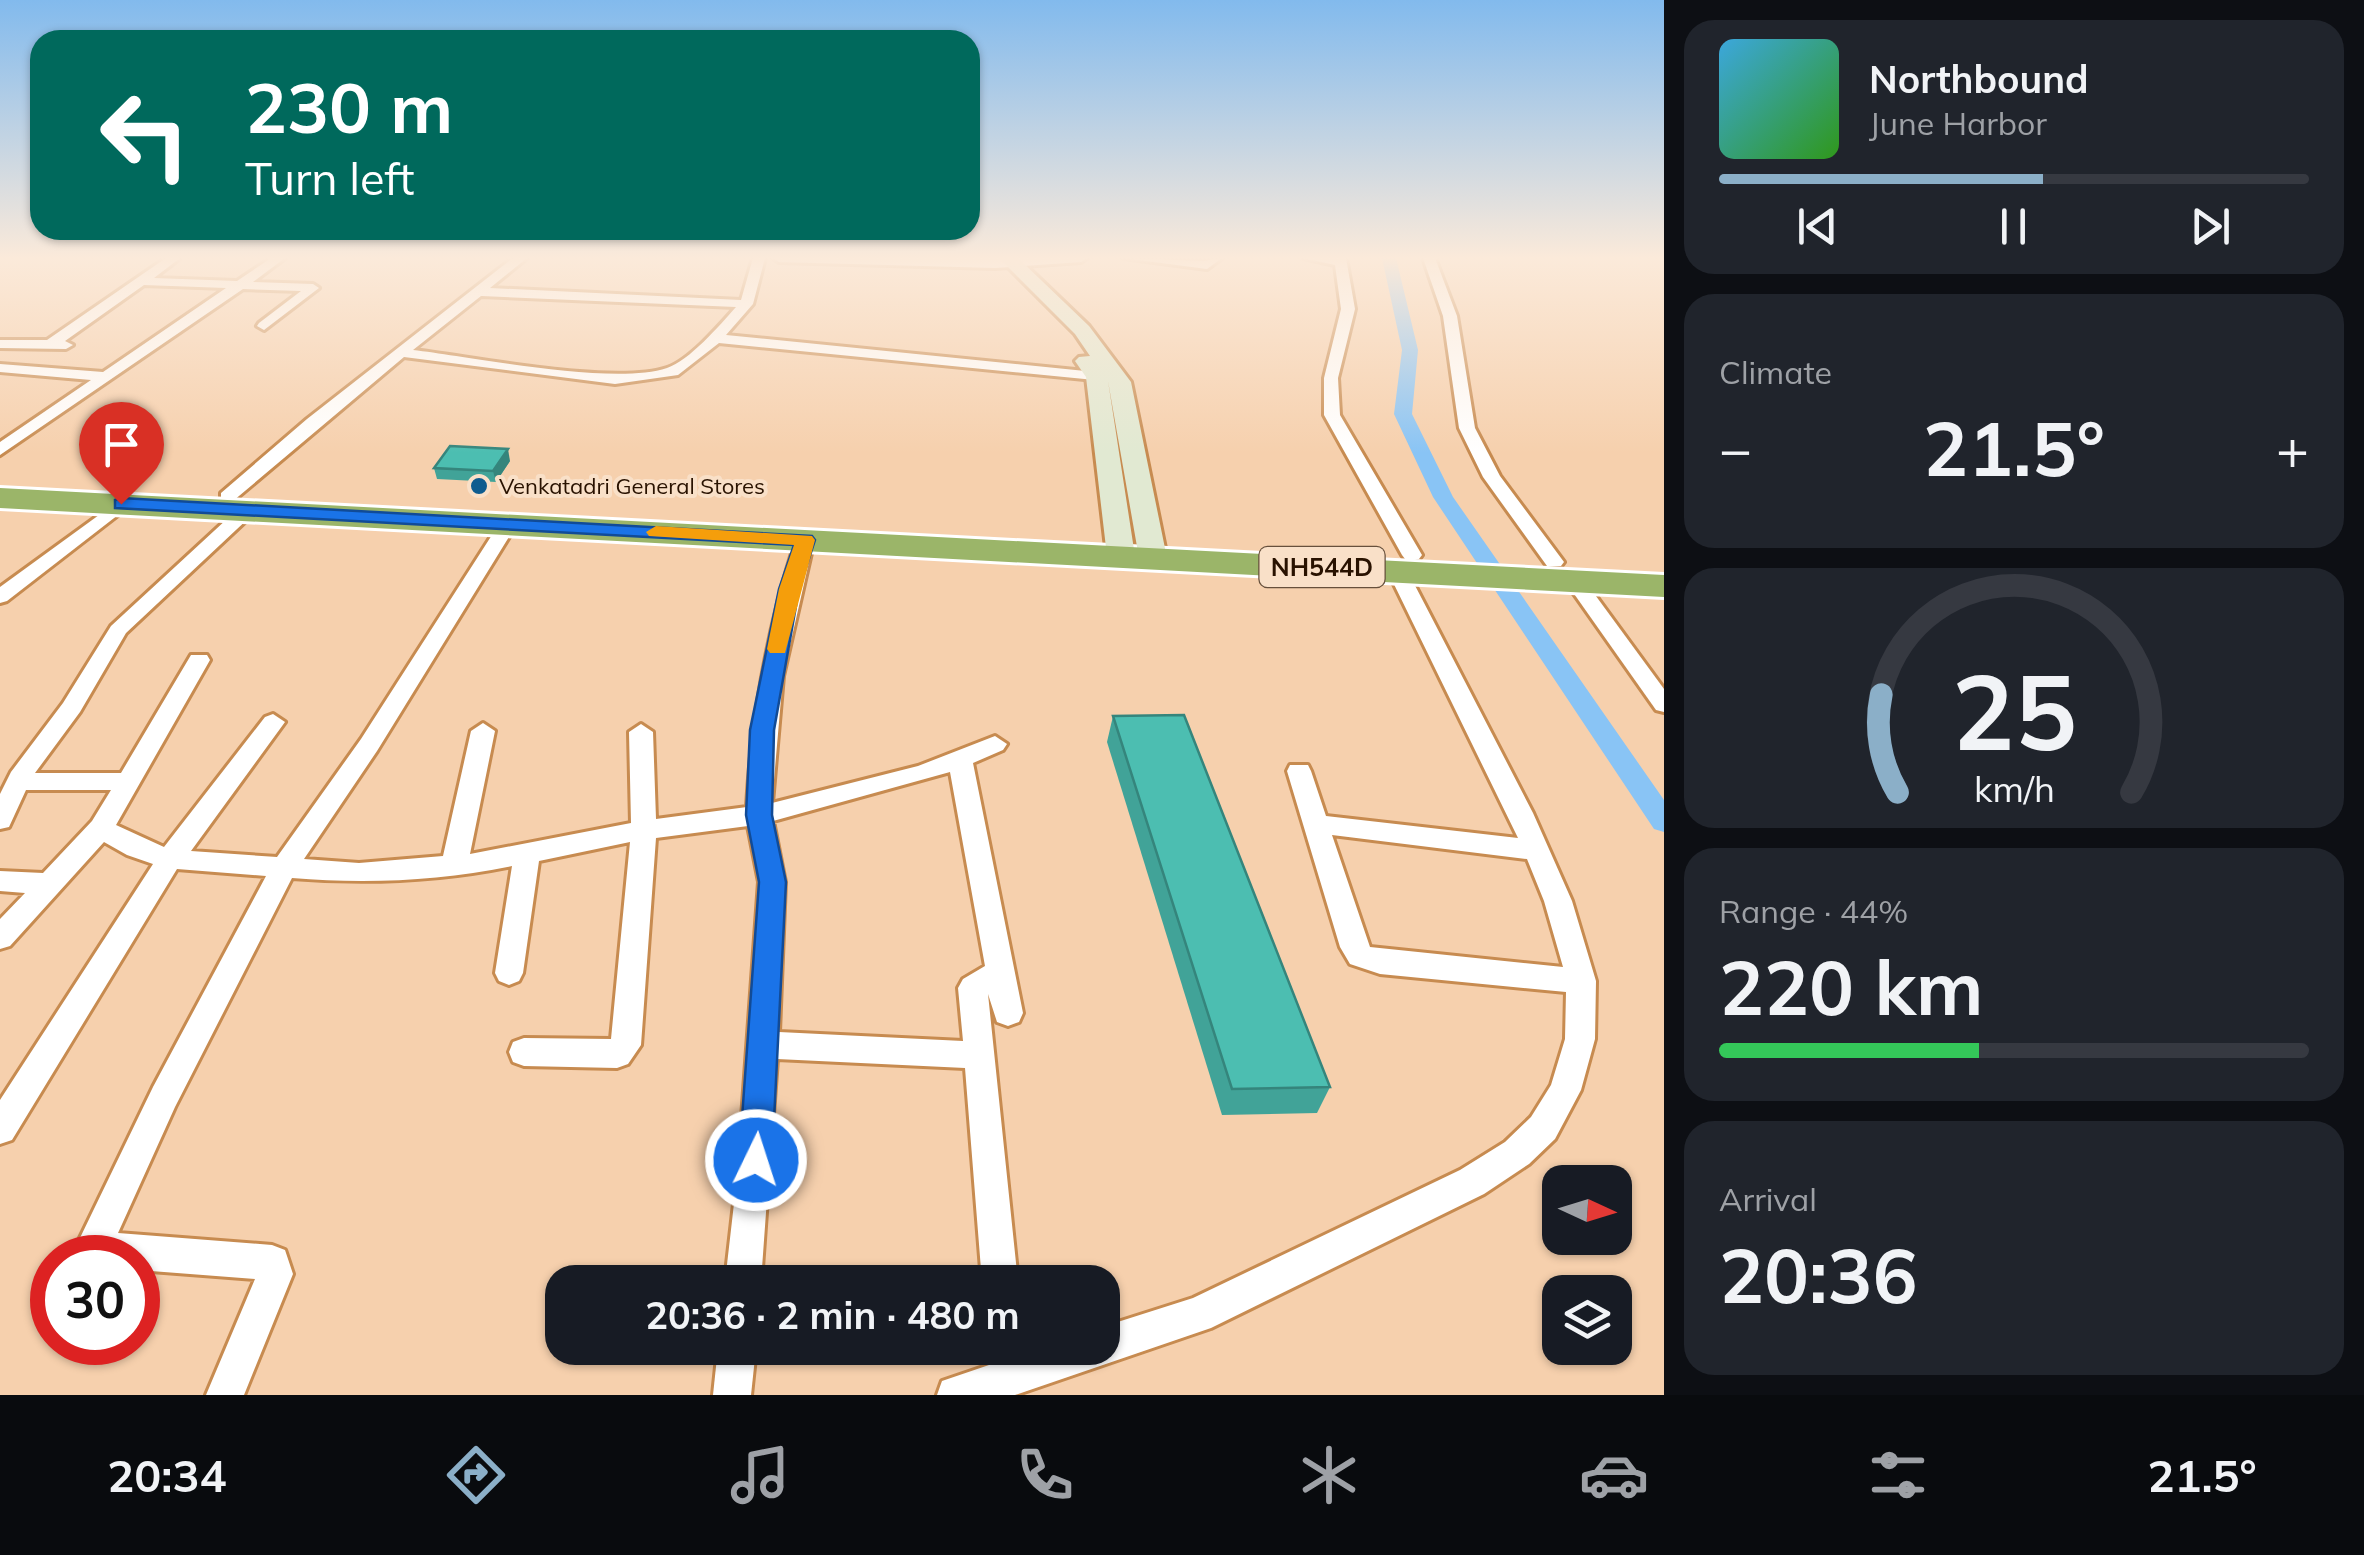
<!DOCTYPE html>
<html lang="en">
<head>
<meta charset="utf-8">
<style>
  :root { --surface:#171b24; --page:#20242c; --text:#f1f3f6; --muted:#9ea1a6; --line:#363941; --accent:#8bafc8 }
  body { margin:0; font-family:Mulish,sans-serif; background:var(--page); color:var(--text); height:100vh; display:flex; flex-direction:column; font-size:38px; white-space:nowrap }
  * { box-sizing:border-box; margin:0 }
  p { font-size:32px; color:var(--muted) }
  .icon { flex:none; width:55px; height:55px; fill:none; stroke:currentColor; stroke-width:2; stroke-linecap:round; stroke-linejoin:round }
  .map { position:relative; flex:1; overflow:hidden }
  .details { display:flex; flex-direction:column; gap:20px; padding:20px; background:#0d0f14; width:700px }
  .details>* { flex:none }
  .guide { position:absolute; left:30px; top:30px; width:950px; height:210px; border-radius:30px; box-shadow:0 2px 8px #0004; background:#00695c; color:#fff; overflow:hidden }
  .needle { width:65px; rotate:94deg }
  .tools { position:absolute; left:1542px; top:1165px; display:grid; gap:20px }
  .tools a { display:grid; place-items:center; width:90px; height:90px; border-radius:20px; background:var(--surface); box-shadow:0 2px 8px #0004; font-size:50px }
  .speed { position:absolute; left:30px; top:1235px; display:flex; gap:20px; font-size:50px; font-weight:700; text-align:center }
  .speed>* { display:grid; place-content:center; width:130px; height:130px; border-radius:50%; background:var(--surface); box-shadow:0 2px 8px #0004; line-height:1 }
  .speed .limit { border:15px solid #d22; background:#fff; color:#111 }
  .pin { position:absolute; display:grid; place-items:center; width:85px; height:85px; color:#fff; margin:-102px -42px; border-radius:50% 50% 50% 0; rotate:-45deg; box-shadow:0 0 10px #0007 }
  .pin .icon { rotate:45deg }
  .me { position:absolute; width:110px; margin:-55px; rotate:4deg; stroke-linejoin:round; filter:drop-shadow(0 0 8px #0008) }
  .turn { display:flex; align-items:center; gap:35px; height:210px; padding:0 50px; font-size:45px }
  .turn .icon { width:130px; height:130px; stroke-width:2.5 }
  .turn b { display:block; font-size:70px; line-height:85px }
  .big { font-size:75px; font-weight:700; line-height:1.1 }
  .details .tile { flex:1; display:flex; flex-direction:column; justify-content:center; gap:15px; min-width:0; padding:0 35px; border-radius:30px; background:var(--page) }
  .details .dial { align-items:center; gap:0 }
  .dial svg { height:260px; overflow:visible; fill:none; stroke:var(--line); stroke-width:7; stroke-linecap:round; text-anchor:middle }
  .dial text { fill:var(--text); stroke:none }
  .song { display:flex; align-items:center; gap:30px }
  .cover { width:120px; height:120px; border-radius:15px; background:linear-gradient(135deg,hsl(200 70% 55%),hsl(110 70% 35%)) }
  .played { height:10px; border-radius:5px; background:linear-gradient(90deg,var(--accent) 55%,var(--line) 55%) }
  .keys { display:flex; justify-content:space-around; direction:ltr }
  .heat { display:flex; justify-content:space-between; align-items:center; font-size:55px; direction:ltr }
  .charge { height:15px; border-radius:8px; background:linear-gradient(90deg,#34c759 44%,var(--line) 0) }
  .trip { position:absolute; left:545px; top:1265px; width:575px; height:100px; border-radius:30px; background:var(--surface); box-shadow:0 2px 8px #0004; font-weight:700; line-height:100px; text-align:center }
  .menu { display:flex; height:160px; justify-content:space-around; align-items:center; background:#090b0e; color:var(--muted) }
  .menu .icon { width:70px; height:70px }
  .menu .on { color:var(--accent) }
  .menu b { font-size:45px; color:var(--text) }
  main { display:flex; flex:1; min-height:0 }
  .map>svg:first-child { display:block }
  .lines { fill:none; stroke-linecap:round; stroke-linejoin:round }
  .canal { fill:#89c4f5; fill-rule:evenodd }
  .street-casing { stroke:#c78b50; stroke-width:6 }
  .secondary-casing { stroke:#c78b50; stroke-width:6 }
  .highway-casing { stroke:#fff; stroke-width:6 }
  .street { fill:#fff; fill-rule:evenodd }
  .secondary { fill:#e1e9d2; fill-rule:evenodd }
  .highway { fill:#9bb569; fill-rule:evenodd }
  .wall { fill:#41a398 }
  .shaded-wall { fill:#35857c }
  .building { fill:#4cbeb1; stroke:#35857c; stroke-width:2.5 }
  .route { fill:#1a73e8; stroke:#114b97; stroke-width:2.5 }
  .slow { fill:#f59e0b }
  .poi-dot { fill:#0e5c8f; stroke:#f9e0c8; stroke-width:4 }
  .labels { text-anchor:middle; stroke-width:8; stroke-linejoin:round; paint-order:stroke }
  .far-poi-label { font-size:22px; fill:#291200; stroke:#f9e0c8; text-anchor:start }
  .shield { fill:#f9e0c8; stroke:#67503c; stroke-width:2.5 }
  .shield-label { font-size:25px; font-weight:bold; fill:#291200 }
</style>
</head>
<body>
<main>
<div class="map">
<svg width="1664" height="1395" viewBox="0 0 1664 1395">
  <rect width="100%" height="100%" fill="#f6d0ad"/>
  <g class="lines">
    <!-- canal -->
    <polygon class="canal" points="1382,258 1396,258 1418,350 1412,414 1453,497 1664,800 1664,832 1654,829 1433,497 1394,414 1402,350"/>
    <defs>
      <g id="street">
        <polygon points="166,258 180,258 154,278 237,281 271,258 285,258 253,282 313,284 319,288 264,330 257,326 259,323 301,291 243,289 0,455 0,442 91,380 0,372 0,364 103,372 226,288 144,285 65,341 73,345 66,349 0,348 0,340 47,340"/>
        <path d="M513,258H527L490,288L741,300L753,258H765L753,304L726,335L1115,374L1122,378L1115,382L719,343L678,375L615,384L404,357L233,501H221V493L307,419ZM481,296H482L736,307C720,325 689,361 667,368C613,386 474,357 413,350Z"/>
        <polygon points="773,258 1087,258 1081,262 995,268 779,262"/>
        <polygon points="1123,258 1204,261 1222,258 1207,269"/>
        <polygon points="1303,258 1346,258 1355,309 1338,378 1340,415 1422,555 1419,559 1405,559 1402,555 1324,415 1324,378 1341,309 1335,265"/>
        <polygon points="1423,258 1435,258 1457,316 1475,428 1500,476 1564,562 1561,566 1547,566 1483,477 1459,428 1443,316"/>
        <polygon points="121,499 130,504 127,508 7,601 0,603 0,587"/>
        <path d="M246,506L255,511L252,515L126,633L80,712L35,773H121L191,655H207L210,660L116,825L164,847L265,717L273,714L285,722L191,851L277,857L361,739L499,524L508,518L517,524L377,751L304,859L359,863L443,856L471,731L483,723L495,731L470,854L631,823L629,732L641,724L653,732L656,819L747,807C752,716 768,628 796,540L798,536H812L814,540L783,676L772,803L918,766L995,736L1007,744L1003,750L973,763L1023,1013L1019,1022L1008,1026L997,1022L988,994L1018,1282H982L965,1068L777,1059L761,1282H725L739,1160L759,882L748,826L656,838L641,1045L628,1064L617,1068L524,1066L513,1062L509,1052L513,1042L524,1038L611,1039L630,842L539,861L523,973L519,981L509,985L499,981L495,973L512,866C439,881 366,884 292,878L175,1107L118,1233L272,1245L285,1250L293,1274L244,1395H206L255,1279L138,1270V1258H86L78,1242L153,1087L266,876L177,869L12,1140L0,1144V1100L153,864L127,855L104,842L10,946L0,949V919L25,893L0,891V871L43,873L92,821L111,790H26L9,827L0,829V794L11,772L63,703L111,626L240,507ZM950,772L985,966L963,979L958,988L963,1041L779,1032L785,882L773,821Z"/>
        <path d="M1398,566L1408,572L1533,813L1572,901L1596,981L1595,1039L1581,1090L1555,1139L1529,1164L1484,1194L1211,1328L1015,1395H937L942,1381L989,1365L987,1348H1025V1353L1042,1348H1102V1327L1193,1298L1460,1170L1505,1142L1531,1117L1551,1085L1565,1039L1566,992L1380,974L1350,964L1340,947L1287,771L1290,765H1308L1311,771L1326,816L1518,838L1388,572ZM1332,835L1527,859L1544,901L1563,967L1370,947Z"/>
        <polygon points="1575,575 1582,577 1664,689 1664,712 1656,710 1565,581"/>
        <polygon points="718,1348 756,1348 751,1395 713,1395"/>
      </g>
      <polygon id="secondary" points="999,258 1018,258 1089,326 1131,382 1167,558 1163,564 1143,564 1139,558 1108,381 1135,556 1121,564 1107,556 1086,377 1075,361 1079,357 1090,356 1075,334"/>
      <polygon id="highway" points="0,488 1664,575 1664,597 0,508"/>
    </defs>
    <!-- street casing -->
    <use href="#street" class="street-casing"/>
    <!-- secondary casing -->
    <use href="#secondary" class="secondary-casing"/>
    <!-- highway casing -->
    <use href="#highway" class="highway-casing"/>
    <!-- street -->
    <use href="#street" class="street"/>
    <!-- secondary -->
    <use href="#secondary" class="secondary"/>
    <!-- highway -->
    <use href="#highway" class="highway"/>
  </g>
  <!-- wall -->
  <g class="wall">
    <polygon points="510,461 496,482 437,479 434,468"/>
    <polygon points="1113,716 1330,1087 1317,1113 1222,1115 1107,742"/>
  </g>
  <!-- shaded-wall -->
  <polygon class="shaded-wall" points="508,449 510,461 496,482 493,471"/>
  <!-- building -->
  <g class="building">
    <polygon points="450,446 508,449 493,471 434,468"/>
    <polygon points="1184,715 1330,1087 1232,1089 1113,716"/>
  </g>
  <!-- sky -->
  <linearGradient id="sky" x2="0" y2="1"><stop stop-color="#82baed"/><stop offset="0.57" stop-color="#fbeada"/><stop offset="1" stop-color="#fbeada" stop-opacity="0"/></linearGradient>
  <rect width="1664" height="453" fill="url(#sky)"/>
  <!-- route -->
  <polygon class="route" points="121,498 812,536 815,540 799,589 774,730 772,815 786,882 772,1160 767,1172 756,1176 744,1172 739,1160 759,882 746,815 750,730 779,589 794,545 115,508 115,500"/>
  <!-- slow -->
  <polygon class="slow" points="656,526 812,536 815,540 785,653 770,653 767,649 779,589 794,545 649,536 646,532"/>
  <!-- markers -->
  <circle class="poi-dot" cx="479" cy="486" r="10"/>
  <g class="labels">
    <!-- far-poi labels -->
    <g class="far-poi-label">
      <text x="499" y="494">Venkatadri General Stores</text>
    </g>
    <!-- shield labels -->
    <rect class="shield" x="1259.5" y="547" width="125" height="40" rx="8"/>
    <g class="shield-label">
      <text x="1322" y="576">NH544D</text>
    </g>
  </g>
</svg>
<div class="tools">
<a><svg class="needle" viewBox="-14 -14 28 28"><path d="M0-13l5 13h-10z" fill="#e53935"/><path d="M0 13l5-13h-10z" fill="#9ea1a6"/></svg></a>
<a><svg class="icon" aria-label="layers" viewBox="0 0 24 24"><path d="M12 4l9 5-9 5-9-5zM3 14l9 5 9-5"/></svg></a>
</div>
<div class="speed"><div class="limit">30</div></div>
<div class="pin" style="left:121px;top:504px;background:#d93025"><svg class="icon" aria-label="arrive" viewBox="0 0 24 24"><path d="M6 21V4h12l-3 4 3 4H6"/></svg></div>
<svg class="me" style="left:756px;top:1160px" viewBox="-20 -20 40 40"><circle r="17" fill="#1a73e8" stroke="#fff" stroke-width="3"/><path d="M0-11L8 9 0 5-8 9z" fill="#fff"/></svg>
<div class="trip">20:36 · 2 min · 480 m</div>
<div class="guide">
<div class="turn"><svg class="icon" aria-label="left" viewBox="0 0 24 24"><path d="M17 20v-9H6M10 6l-5 5 5 5"/></svg><div><b>230 m</b>Turn left</div></div>
</div>
</div>
<section class="details">
<div class="tile">
<div class="song"><i class="cover"></i><div><b>Northbound</b><p>June Harbor</p></div></div>
<div class="played"></div>
<div class="keys"><svg class="icon" aria-label="previous" viewBox="0 0 24 24"><path d="M18 5L8 12l10 7zM5 5v14"/></svg><svg class="icon" aria-label="pause" viewBox="0 0 24 24"><path d="M8 5v14M16 5v14"/></svg><svg class="icon" aria-label="next" viewBox="0 0 24 24"><path d="M6 5l10 7-10 7zM19 5v14"/></svg></div>
</div>
<div class="tile"><p>Climate</p>
<div class="heat"><a>−</a><b class="big">21.5°</b><a>+</a></div>
</div>
<div class="tile dial"><svg viewBox="0 0 100 80">
<path d="M14 69A42 42 0 1 1 86 69"/>
<path d="M14 69A42 42 0 0 1 9 39" stroke="#8bafc8"/>
<text x="50" y="56" font-size="32" font-weight="700">25</text>
<text x="50" y="72" font-size="11">km/h</text>
</svg></div>
<div class="tile"><p>Range · 44%</p><b class="big">220 km</b><div class="charge"></div></div>
<div class="tile"><p>Arrival</p><b class="big">20:36</b></div>
</section>
</main>
<nav class="menu">
<b>20:34</b>
<svg class="icon on" aria-label="directions" viewBox="0 0 24 24"><path d="M12 3l9 9-9 9-9-9zM9 14v-3h6M13 9l2 2-2 2"/></svg>
<svg class="icon" aria-label="music" viewBox="0 0 24 24"><path d="M9 18V5l10-2v13"/><circle cx="6" cy="18" r="3"/><circle cx="16" cy="16" r="3"/></svg>
<svg class="icon" aria-label="phone" viewBox="0 0 24 24"><path d="M5 4h4l2 5-3 2q2 4 5 5l2-3 5 2v4C11 20 4 13 5 4z"/></svg>
<svg class="icon" aria-label="climate" viewBox="0 0 24 24"><path d="M12 3v18M4 7l16 10M4 17L20 7"/></svg>
<svg class="icon" aria-label="car" viewBox="0 0 24 24"><path d="M5 17H2v-5l4-1 3-4h7l3 4 3 1v5h-3M9 17h6M6 11h13"/><circle cx="7" cy="17" r="2"/><circle cx="17" cy="17" r="2"/></svg>
<svg class="icon" aria-label="filters" viewBox="0 0 24 24"><path d="M4 7h16M4 17h16"/><circle cx="9" cy="7" r="2"/><circle cx="15" cy="17" r="2"/></svg>
<b>21.5°</b>
</nav>
</body>
</html>
